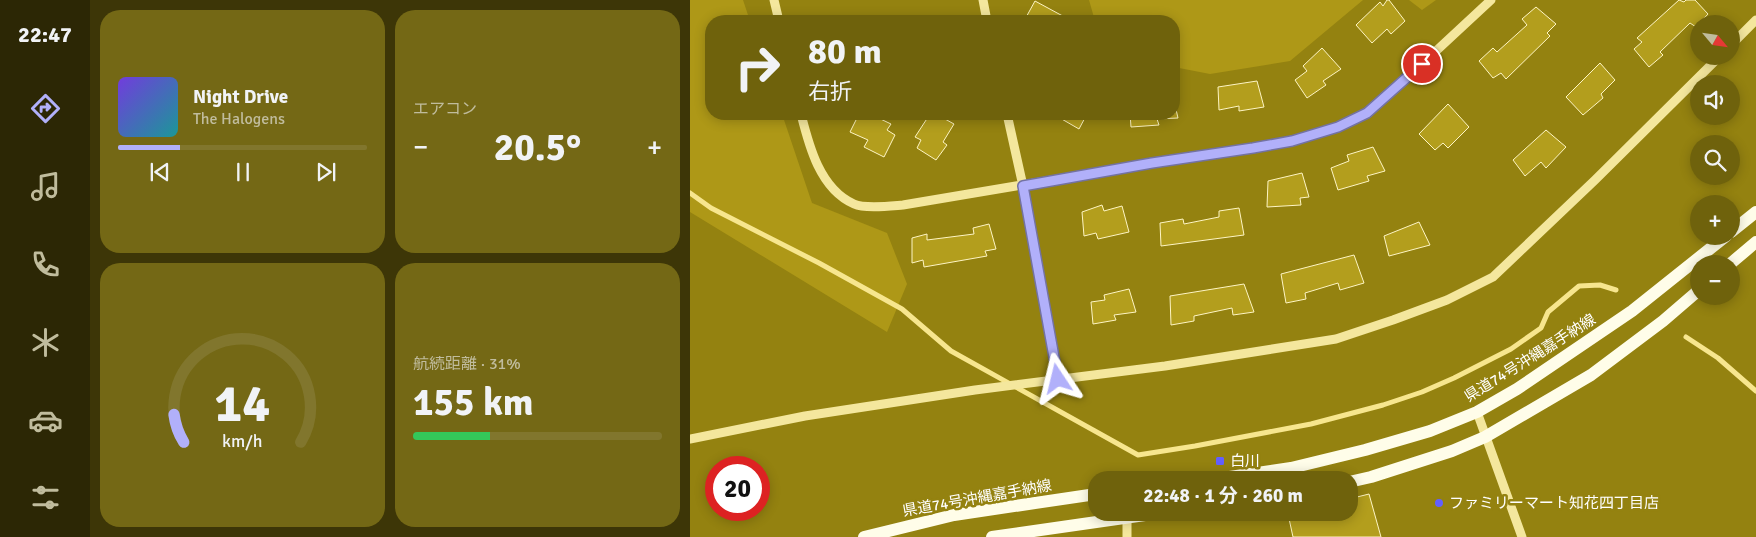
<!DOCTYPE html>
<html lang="ja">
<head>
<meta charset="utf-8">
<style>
  :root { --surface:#6f620c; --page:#746815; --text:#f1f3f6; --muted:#c0bc9d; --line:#81762d; --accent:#b1b0fa }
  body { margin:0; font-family:Signika,"Noto Sans JP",sans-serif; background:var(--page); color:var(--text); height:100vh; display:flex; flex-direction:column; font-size:19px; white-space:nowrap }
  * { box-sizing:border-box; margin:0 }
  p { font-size:16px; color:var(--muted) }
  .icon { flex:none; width:28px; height:28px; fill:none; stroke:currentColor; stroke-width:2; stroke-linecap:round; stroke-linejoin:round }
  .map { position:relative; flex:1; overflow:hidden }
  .sheet { display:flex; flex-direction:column; gap:10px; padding:10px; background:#3d3607; width:600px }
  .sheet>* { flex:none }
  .top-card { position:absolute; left:15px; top:15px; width:475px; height:105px; border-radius:20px; box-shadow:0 2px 12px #0003; background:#6f620c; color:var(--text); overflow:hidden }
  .needle { width:32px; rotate:119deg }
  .buttons { position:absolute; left:1000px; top:15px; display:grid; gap:10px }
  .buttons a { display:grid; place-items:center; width:50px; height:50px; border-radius:50%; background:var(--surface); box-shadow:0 2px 12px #0003; font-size:25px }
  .speed { position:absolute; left:15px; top:456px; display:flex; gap:10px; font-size:25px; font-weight:700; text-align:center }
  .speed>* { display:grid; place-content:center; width:65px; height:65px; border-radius:50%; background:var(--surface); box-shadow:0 2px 12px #0003; line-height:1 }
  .speed .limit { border:8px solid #d22; background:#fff; color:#111 }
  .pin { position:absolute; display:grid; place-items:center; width:42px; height:42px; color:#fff; margin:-21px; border:2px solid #fff; border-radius:50%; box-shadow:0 1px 5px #0007 }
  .me { position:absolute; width:55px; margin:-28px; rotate:350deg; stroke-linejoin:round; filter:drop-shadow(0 0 4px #0008) }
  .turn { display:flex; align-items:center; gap:18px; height:105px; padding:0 20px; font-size:22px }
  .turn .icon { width:65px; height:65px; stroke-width:2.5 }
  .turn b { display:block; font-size:35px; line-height:42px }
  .big { font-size:38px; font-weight:700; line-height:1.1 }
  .sheet .card { flex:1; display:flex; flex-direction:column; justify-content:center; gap:8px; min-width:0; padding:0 18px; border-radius:20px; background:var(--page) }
  .sheet .dial { align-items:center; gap:0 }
  .dial svg { height:130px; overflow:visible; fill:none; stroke:var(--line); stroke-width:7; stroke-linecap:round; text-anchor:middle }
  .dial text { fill:var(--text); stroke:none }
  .song { display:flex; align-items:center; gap:15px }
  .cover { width:60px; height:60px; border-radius:8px; background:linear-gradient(135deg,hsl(260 70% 55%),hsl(180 70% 35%)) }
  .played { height:5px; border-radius:2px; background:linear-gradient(90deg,var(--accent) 25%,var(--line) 25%) }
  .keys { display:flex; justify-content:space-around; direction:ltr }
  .heat { display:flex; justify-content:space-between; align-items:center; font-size:28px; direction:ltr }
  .charge { height:8px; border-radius:4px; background:linear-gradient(90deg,#34c759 31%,var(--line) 0) }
  .sheet .tiles { flex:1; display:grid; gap:10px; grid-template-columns:repeat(2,1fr) }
  .trip { position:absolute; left:398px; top:471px; width:270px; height:50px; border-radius:20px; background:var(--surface); box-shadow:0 2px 12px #0003; font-weight:700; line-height:50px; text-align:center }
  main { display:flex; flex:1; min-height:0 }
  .dock { display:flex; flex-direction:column; width:90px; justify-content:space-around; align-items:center; background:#2c2705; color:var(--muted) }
  .dock .icon { width:35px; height:35px }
  .dock .selected { color:var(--accent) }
  .dock b { font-size:22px; color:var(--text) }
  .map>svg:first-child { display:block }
  .green { fill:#ae9817 }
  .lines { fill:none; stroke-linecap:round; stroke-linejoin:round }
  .stream { stroke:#f7e68e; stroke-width:5 }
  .building { fill:#b39e1d; stroke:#fef5c4 }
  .minor { stroke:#f4e79d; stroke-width:9 }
  .major { stroke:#fffde9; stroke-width:12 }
  .route-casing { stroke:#7372a2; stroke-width:12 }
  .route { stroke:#b1b0fa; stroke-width:9 }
  .poi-dot { fill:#625fff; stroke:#948210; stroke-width:2 }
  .labels { text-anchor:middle; stroke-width:5; stroke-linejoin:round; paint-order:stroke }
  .street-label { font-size:15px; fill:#fff; stroke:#948210 }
  .poi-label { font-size:15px; fill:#fff; stroke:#948210; text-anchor:start }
</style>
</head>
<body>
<main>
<nav class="dock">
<b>22:47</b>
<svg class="icon selected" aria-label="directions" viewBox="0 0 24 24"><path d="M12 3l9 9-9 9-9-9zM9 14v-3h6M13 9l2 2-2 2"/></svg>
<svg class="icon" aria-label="music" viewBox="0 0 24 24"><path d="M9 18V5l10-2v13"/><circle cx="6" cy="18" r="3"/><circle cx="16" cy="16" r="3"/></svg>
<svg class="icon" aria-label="phone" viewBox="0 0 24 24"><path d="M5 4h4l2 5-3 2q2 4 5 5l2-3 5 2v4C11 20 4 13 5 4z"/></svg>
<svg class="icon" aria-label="climate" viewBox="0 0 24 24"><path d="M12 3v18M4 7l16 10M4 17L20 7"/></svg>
<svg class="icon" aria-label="car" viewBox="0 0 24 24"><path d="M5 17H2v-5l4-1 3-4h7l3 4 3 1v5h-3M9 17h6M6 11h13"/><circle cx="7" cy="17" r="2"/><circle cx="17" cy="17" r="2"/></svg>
<svg class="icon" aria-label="filters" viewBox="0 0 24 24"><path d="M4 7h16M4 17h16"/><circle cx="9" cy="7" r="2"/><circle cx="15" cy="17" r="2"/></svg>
</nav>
<section class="sheet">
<div class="tiles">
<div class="card">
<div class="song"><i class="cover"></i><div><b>Night Drive</b><p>The Halogens</p></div></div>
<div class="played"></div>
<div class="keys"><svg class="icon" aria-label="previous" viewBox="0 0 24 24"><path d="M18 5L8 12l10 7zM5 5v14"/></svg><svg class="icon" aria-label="pause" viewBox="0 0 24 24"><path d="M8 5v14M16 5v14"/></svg><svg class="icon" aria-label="next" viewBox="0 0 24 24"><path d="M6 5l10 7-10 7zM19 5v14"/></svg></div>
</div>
<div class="card"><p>エアコン</p>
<div class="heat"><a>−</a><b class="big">20.5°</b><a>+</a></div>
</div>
<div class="card dial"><svg viewBox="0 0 100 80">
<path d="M14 69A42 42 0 1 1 86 69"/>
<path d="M14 69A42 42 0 0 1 8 52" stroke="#b1b0fa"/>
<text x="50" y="56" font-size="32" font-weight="700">14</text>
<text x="50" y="72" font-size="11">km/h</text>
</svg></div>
<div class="card"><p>航続距離 · 31%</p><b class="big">155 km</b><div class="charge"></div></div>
</div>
</section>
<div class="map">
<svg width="1066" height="537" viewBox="0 0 1066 537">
  <rect width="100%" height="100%" fill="#948210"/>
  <!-- green -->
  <g class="green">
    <polygon points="0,0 53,0 60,21 21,21 21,114 92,114 122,203 197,233 217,284 197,332 0,212"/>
    <polygon points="399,0 673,0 600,61 520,74 484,67 484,21 405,21"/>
    <polygon points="719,0 746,0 732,10"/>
  </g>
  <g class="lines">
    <!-- stream -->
    <g class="stream">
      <polyline points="0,193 21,208 129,263 212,309 261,351 448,455 505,446 621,424 693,405 732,392 764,378 821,349 851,328 858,312 889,286 910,285 926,290"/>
      <polyline points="996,337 1028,358 1066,391"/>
    </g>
  </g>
  <!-- building -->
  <g class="building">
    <polygon points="697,0 699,0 715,21 701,34 697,29 682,43 666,25 690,2 693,6"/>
    <polygon points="989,0 994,2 996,0 1005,0 1018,14 1006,27 1000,23 970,52 973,55 959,67 944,49 952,42 947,38"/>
    <polygon points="345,1 382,21 334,21"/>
    <polygon points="846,7 866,24 857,33 860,36 816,79 811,73 803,78 789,61 803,48 807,52 837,25 832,19"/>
    <polygon points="632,48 651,69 633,81 636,85 617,98 605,80 617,71 613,66"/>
    <polygon points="910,63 925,80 911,94 913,98 893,115 876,97"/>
    <polygon points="567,81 574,107 549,111 549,106 529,110 528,87"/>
    <polygon points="484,101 488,118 467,119 469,125 441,127 440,114 484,114"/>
    <polygon points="758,104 779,127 758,148 753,143 745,150 729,134"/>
    <polygon points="169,114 180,114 201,124 197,130 205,135 194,157 174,147 178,140 160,132"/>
    <polygon points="240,114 246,114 264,124 253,142 257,145 246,160 227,148 231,140 225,137"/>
    <polygon points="363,114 397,114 389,129"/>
    <polygon points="856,130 876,147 856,168 851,162 835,176 823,160"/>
    <polygon points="683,147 695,171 677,176 679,181 648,190 641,168 659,161 657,155"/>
    <polygon points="612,173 619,197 610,198 611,205 577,207 578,181"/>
    <polygon points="412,205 414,211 432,206 439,232 408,239 406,233 394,236 392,212"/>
    <polygon points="549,208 554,235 471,246 470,223 493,219 494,224 529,217 529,211"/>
    <polygon points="729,222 740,245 699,256 694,236"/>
    <polygon points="299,224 306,249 295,251 297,256 234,267 233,260 222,263 222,238 237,234 237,240 284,234 283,228"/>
    <polygon points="664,255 674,283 650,290 648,283 615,293 616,299 596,303 591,274"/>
    <polygon points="554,284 564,312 543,315 542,308 504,316 504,321 481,325 480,296"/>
    <polygon points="439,289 446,312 424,315 426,320 403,324 401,302 415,300 414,295"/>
    <polygon points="679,494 691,537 603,537 598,514 605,512 659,512 659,499"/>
  </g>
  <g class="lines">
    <!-- minor -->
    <g class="minor">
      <polyline points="84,0 89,21"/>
      <polyline points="293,0 297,21"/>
      <polyline points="1041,45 1066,20"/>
      <path d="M111,114C119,146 130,189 164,204C175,209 200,206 213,205L462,163L563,148L602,141L648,127L677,113L704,90L801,0"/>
      <polyline points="317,114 333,186 368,379"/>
      <polyline points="787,412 832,537"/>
      <polyline points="0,439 115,416 285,390 475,366 646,339 703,320 757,300 803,277 905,180 1030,56"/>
      <polyline points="437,537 437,512"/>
    </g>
    <!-- major -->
    <g class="major">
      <polyline points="1041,232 1066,212"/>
      <polyline points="1040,264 1066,242"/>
      <polyline points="519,480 601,468 675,450 740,431 787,412 827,389 942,311 1036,236"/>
      <polyline points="659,482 681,477 762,451 795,437 901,375 973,321 1009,290"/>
      <polyline points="174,537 264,515 406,494"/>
      <polyline points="302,537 476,512"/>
    </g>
  </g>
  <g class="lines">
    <defs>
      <polyline id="route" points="368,379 333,186 462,163 563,148 602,141 648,127 677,113 732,64"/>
    </defs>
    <!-- route casing -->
    <use href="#route" class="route-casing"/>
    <!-- route -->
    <use href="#route" class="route"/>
  </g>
  <!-- markers -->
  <g class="poi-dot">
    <rect x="525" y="456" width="10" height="10" rx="2.5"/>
    <circle cx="749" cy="503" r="5"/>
  </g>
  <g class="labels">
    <!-- street labels -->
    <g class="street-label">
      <text transform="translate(840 358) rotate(-32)" y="5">県道74号沖縄嘉手納線</text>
      <text transform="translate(287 498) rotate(-10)" y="5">県道74号沖縄嘉手納線</text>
    </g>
    <!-- poi labels -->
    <g class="poi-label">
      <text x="540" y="466">白川</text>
      <text x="759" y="508">ファミリーマート知花四丁目店</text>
    </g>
  </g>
</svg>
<div class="buttons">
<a><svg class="needle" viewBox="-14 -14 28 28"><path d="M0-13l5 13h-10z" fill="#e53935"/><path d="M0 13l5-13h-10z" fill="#c0bc9d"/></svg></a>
<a><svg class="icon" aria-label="sound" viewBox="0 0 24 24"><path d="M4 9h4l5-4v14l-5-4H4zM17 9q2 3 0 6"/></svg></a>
<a><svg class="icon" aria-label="search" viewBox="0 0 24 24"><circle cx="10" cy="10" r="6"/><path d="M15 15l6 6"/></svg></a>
<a>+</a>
<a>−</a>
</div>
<div class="speed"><div class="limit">20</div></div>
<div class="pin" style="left:732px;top:64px;background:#d93025"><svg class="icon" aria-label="arrive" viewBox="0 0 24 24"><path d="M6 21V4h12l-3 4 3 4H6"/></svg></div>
<svg class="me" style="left:368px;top:379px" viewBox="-20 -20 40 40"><path d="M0-17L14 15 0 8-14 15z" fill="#b1b0fa" stroke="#fff" stroke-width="4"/></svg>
<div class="trip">22:48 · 1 分 · 260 m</div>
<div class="top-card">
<div class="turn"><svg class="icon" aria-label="right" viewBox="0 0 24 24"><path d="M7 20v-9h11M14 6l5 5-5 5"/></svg><div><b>80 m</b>右折</div></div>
</div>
</div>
</main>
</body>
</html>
